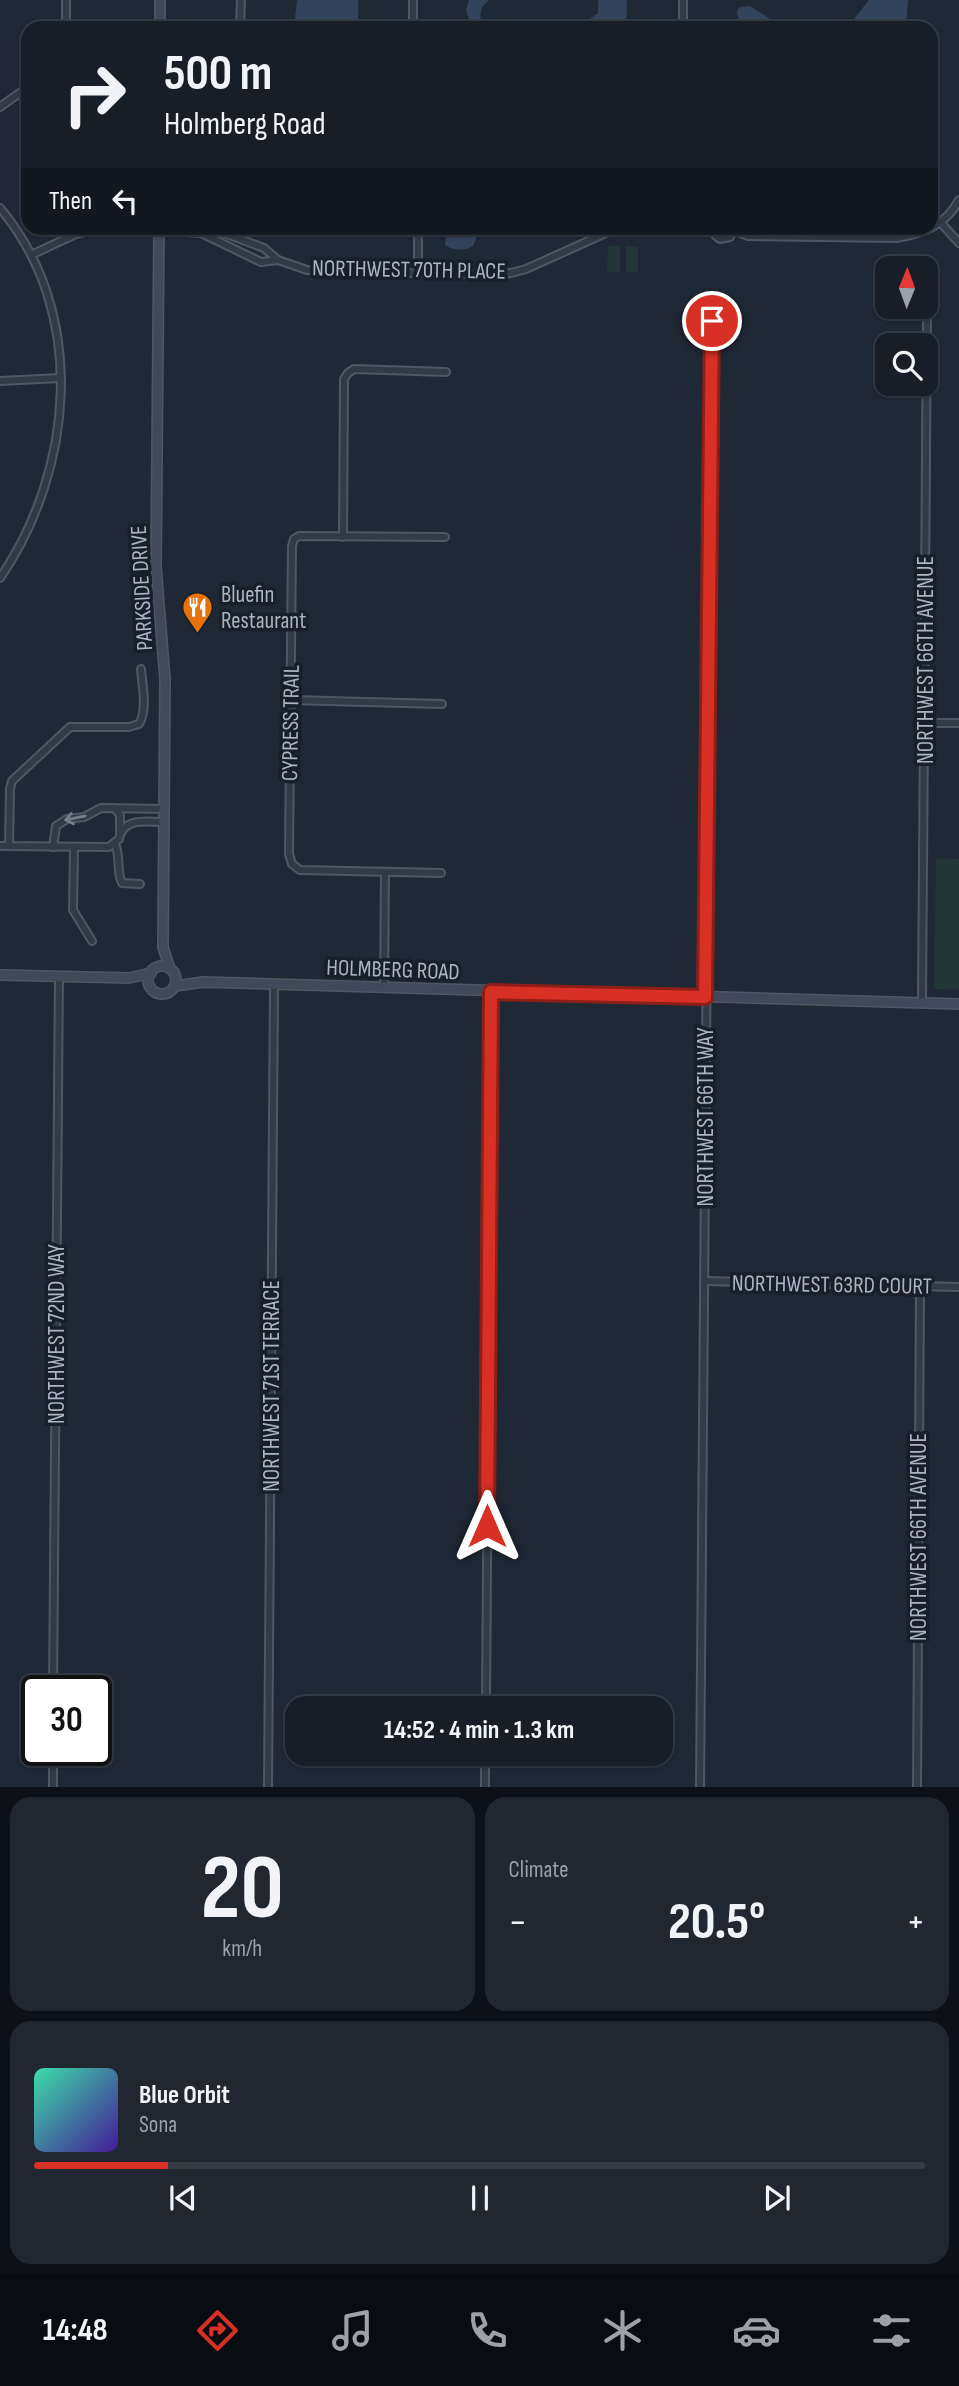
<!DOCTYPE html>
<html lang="en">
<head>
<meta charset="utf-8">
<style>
  :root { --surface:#171e28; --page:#202730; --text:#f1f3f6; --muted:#9ea2a8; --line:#363c45; --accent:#d93025 }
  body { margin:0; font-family:"Sofia Sans Condensed",sans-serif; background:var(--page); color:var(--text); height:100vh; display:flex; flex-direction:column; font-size:26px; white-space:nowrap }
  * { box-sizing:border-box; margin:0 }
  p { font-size:23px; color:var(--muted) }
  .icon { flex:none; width:38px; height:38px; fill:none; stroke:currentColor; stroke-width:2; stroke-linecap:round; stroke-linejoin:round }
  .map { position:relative; height:1787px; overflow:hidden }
  .sheet { display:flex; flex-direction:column; gap:10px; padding:10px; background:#0d1016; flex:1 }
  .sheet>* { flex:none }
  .hud { position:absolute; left:21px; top:21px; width:917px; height:214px; border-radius:21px; box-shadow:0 2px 5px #0004,0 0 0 2px var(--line); background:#171e28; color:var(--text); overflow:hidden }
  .needle { width:46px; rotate:1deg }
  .controls { position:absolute; left:875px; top:256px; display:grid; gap:14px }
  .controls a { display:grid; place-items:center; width:63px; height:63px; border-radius:14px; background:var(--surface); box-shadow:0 2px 5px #0004,0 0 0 2px var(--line); font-size:35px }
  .speed { position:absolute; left:21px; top:1675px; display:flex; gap:14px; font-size:35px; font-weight:700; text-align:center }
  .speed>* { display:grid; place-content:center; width:91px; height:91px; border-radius:50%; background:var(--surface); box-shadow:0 2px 5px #0004,0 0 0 2px var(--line); line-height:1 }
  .speed .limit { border:4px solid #111; border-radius:10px; background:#fff; color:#111 }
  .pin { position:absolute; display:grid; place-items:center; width:60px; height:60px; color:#fff; margin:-30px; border:4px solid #fff; border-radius:50%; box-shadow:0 2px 7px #0007 }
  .me { position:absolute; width:77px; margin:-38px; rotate:0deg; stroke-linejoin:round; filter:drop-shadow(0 0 5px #0008) }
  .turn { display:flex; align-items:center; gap:24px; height:147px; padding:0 28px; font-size:32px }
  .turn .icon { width:91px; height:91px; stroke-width:2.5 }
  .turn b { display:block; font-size:49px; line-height:60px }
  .then { display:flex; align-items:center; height:66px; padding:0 28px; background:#0003; gap:14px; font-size:26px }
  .big { font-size:52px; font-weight:700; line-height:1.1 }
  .sheet .tile { flex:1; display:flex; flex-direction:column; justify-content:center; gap:10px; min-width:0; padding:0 24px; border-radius:21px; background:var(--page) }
  .sheet .dial { align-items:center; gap:0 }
  .dial b { font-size:91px; line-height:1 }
  .song { display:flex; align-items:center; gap:21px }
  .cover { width:84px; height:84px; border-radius:10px; background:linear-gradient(135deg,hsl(160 70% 55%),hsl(260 70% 35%)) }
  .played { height:7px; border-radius:4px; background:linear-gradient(90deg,var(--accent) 15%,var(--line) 15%) }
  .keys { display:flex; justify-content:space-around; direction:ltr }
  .heat { display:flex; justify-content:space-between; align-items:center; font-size:38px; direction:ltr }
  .sheet .tiles { flex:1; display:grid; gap:10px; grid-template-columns:1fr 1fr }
  .tile:last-child { grid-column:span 2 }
  .trip { position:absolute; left:285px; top:1696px; width:388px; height:70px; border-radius:21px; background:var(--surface); box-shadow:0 2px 5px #0004,0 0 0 2px var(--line); font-weight:700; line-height:70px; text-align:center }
  .tab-bar { display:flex; height:112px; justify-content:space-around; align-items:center; background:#090c10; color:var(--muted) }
  .tab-bar .icon { width:49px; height:49px }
  .tab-bar .active { color:var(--accent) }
  .tab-bar b { font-size:32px; color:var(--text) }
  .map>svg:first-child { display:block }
  .green { fill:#223537 }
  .water { fill:#32435c }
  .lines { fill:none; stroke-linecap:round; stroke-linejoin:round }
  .street-casing { stroke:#505764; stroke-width:10 }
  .secondary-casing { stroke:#505764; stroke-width:12 }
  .street { stroke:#323a46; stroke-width:6 }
  .secondary { stroke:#404959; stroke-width:9 }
  .oneway { stroke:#757d8b }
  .route-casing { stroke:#8d1f18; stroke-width:18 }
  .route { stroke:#d93025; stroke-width:12 }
  .labels { text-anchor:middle; stroke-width:7; stroke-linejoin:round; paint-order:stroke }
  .street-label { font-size:23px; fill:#acb4c3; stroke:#181f2a }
  .poi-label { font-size:23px; fill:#acb4c3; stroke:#181f2a; text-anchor:start }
</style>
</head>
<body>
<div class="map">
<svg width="959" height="1788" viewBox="0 0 959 1788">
  <rect width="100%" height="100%" fill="#1f2835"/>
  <!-- green -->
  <g class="green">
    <polygon points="608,246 620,246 620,272 607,272"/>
    <polygon points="626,246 638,247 638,272 626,272"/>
    <polygon points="936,858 959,859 959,990 934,989"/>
  </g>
  <!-- water -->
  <g class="water">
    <polygon points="297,0 358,0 358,28 294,28"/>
    <path d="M469,0H489C479,7 477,20 487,28H472L466,10Z"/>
    <polygon points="598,0 627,0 626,28 577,28 598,13"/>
    <polygon points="869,0 908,0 906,28 843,28 850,24"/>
    <polygon points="750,6 784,28 740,28 737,11 740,7"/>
    <path d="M466,228H481L473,246C465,251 453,251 445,245L446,233Z"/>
  </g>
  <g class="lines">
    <defs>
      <g id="street">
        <polyline points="413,0 413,28"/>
        <polyline points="66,28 66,0"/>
        <polyline points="240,28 241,0"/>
        <polyline points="683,28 683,0"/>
        <polyline points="0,107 28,87"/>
        <path d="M0,208C88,313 74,470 0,578"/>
        <polyline points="941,223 959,243"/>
        <polyline points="159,228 167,231 201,233 261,262 278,260"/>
        <polyline points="211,228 264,248 278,260 307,270 492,275 511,273 526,269 617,228"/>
        <polyline points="716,228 715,235 720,239 730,237 734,231"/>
        <path d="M728,228L748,236L896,238C923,234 946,225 959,200"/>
        <polyline points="31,255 76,234 104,228"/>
        <polyline points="418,273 418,228"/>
        <polyline points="0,381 61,378"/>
        <polyline points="343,537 344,379 348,373 354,369 446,372"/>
        <polyline points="291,700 442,704"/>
        <polyline points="924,723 959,723"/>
        <polyline points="114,808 120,815 120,833"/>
        <path d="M115,844C121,857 116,871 122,883L140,884"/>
        <path d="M0,846L109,847L119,839C123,817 146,822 164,822"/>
        <path d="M9,846L10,789L12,781L70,727H129L139,724C148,709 142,685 141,669"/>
        <polyline points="53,847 56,826 67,819 84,817 101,808 164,809"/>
        <polyline points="74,848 73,910 92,941"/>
        <polyline points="441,873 300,870 292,864 289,854 292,546 294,539 299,536 445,537"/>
        <polyline points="384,988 385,872"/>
        <polyline points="922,1003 927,317"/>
        <polyline points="705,1281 959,1287"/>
        <polyline points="53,1690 59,977"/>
        <polyline points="486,1708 491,992"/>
        <polyline points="53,1788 53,1750"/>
        <polyline points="268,1788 274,985"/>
        <polyline points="485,1788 485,1754"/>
        <polyline points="700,1788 712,321"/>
        <polyline points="917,1788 920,1286"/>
      </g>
      <g id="secondary">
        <polyline points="160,28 160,0"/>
        <polyline points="159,228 156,567 165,679 163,947 170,969"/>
        <circle cx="162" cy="980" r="14"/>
        <polyline points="0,975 129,978 151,973"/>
        <polyline points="175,986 203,982 959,1004"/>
      </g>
    </defs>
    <!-- street casing -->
    <use href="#street" class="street-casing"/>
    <!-- secondary casing -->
    <use href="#secondary" class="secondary-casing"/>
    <!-- street -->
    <use href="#street" class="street"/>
    <!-- secondary -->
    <use href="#secondary" class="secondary"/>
  </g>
  <!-- one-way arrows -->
  <defs><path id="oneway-shaft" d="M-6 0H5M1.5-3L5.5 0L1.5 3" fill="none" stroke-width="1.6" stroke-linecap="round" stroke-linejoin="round" transform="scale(1.75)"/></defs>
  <use class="oneway" href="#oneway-shaft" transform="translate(75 818) rotate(168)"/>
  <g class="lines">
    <defs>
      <polyline id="route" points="487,1526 491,992 705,997 712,321"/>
    </defs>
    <!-- route casing -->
    <use href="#route" class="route-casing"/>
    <!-- route -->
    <use href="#route" class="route"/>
  </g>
  <!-- icons -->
  <defs>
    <symbol id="restaurant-pin" viewBox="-11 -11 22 30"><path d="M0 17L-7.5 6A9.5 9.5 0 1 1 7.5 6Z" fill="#e8710a" stroke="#181f2a"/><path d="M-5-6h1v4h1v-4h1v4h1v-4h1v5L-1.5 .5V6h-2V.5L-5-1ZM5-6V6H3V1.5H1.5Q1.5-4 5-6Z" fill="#fff"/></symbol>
  </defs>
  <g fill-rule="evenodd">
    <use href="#restaurant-pin" x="180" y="590" width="35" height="47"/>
  </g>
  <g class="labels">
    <!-- street labels -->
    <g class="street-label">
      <text transform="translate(409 269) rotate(1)" y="8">NORTHWEST 70TH PLACE</text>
      <text transform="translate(141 588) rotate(-93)" y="8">PARKSIDE DRIVE</text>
      <text transform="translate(925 660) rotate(-90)" y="8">NORTHWEST 66TH AVENUE</text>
      <text transform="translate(290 723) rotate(-89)" y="8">CYPRESS TRAIL</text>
      <text transform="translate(393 969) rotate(2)" y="8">HOLMBERG ROAD</text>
      <text transform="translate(705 1117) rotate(-90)" y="8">NORTHWEST 66TH WAY</text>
      <text transform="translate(832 1284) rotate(1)" y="8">NORTHWEST 63RD COURT</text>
      <text transform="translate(56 1334) rotate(-90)" y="8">NORTHWEST 72ND WAY</text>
      <text transform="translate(271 1386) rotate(-90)" y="8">NORTHWEST 71ST TERRACE</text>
      <text transform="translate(918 1537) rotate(-90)" y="8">NORTHWEST 66TH AVENUE</text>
    </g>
    <!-- poi labels -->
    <g class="poi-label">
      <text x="221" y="602">Bluefin<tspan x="221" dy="26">Restaurant</tspan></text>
    </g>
  </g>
</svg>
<div class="controls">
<a><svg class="needle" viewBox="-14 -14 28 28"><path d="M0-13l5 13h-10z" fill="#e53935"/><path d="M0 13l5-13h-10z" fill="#9ea2a8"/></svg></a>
<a><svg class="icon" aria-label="search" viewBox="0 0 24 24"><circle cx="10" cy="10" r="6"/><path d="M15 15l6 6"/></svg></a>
</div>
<div class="speed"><div class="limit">30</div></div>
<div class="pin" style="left:712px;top:321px;background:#d93025"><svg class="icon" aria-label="arrive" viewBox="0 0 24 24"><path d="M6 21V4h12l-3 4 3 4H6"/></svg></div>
<svg class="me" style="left:487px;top:1526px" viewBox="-20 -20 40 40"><path d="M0-17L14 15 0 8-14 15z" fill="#d93025" stroke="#fff" stroke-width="4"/></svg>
<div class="trip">14:52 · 4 min · 1.3 km</div>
<div class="hud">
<div class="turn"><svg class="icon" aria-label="right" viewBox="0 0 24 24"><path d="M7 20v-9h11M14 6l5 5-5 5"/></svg><div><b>500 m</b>Holmberg Road</div></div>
<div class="then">Then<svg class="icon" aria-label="left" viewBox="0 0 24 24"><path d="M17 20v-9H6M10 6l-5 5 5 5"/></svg></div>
</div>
</div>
<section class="sheet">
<div class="tiles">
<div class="tile dial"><b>20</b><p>km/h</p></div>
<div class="tile"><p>Climate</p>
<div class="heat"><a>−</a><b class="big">20.5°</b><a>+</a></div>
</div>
<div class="tile">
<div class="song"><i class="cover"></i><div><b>Blue Orbit</b><p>Sona</p></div></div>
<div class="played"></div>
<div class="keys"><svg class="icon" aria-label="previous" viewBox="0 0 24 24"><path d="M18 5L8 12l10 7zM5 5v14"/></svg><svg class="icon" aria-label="pause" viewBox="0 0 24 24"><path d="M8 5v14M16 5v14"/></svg><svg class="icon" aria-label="next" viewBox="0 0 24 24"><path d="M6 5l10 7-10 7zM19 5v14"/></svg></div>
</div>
</div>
</section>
<nav class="tab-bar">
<b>14:48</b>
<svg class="icon active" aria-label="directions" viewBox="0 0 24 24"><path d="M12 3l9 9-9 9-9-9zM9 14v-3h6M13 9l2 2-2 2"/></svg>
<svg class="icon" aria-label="music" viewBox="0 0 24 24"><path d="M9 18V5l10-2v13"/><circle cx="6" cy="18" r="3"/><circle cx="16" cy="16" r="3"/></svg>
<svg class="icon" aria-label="phone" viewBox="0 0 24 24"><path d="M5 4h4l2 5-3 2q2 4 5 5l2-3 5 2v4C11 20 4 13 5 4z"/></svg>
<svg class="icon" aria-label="climate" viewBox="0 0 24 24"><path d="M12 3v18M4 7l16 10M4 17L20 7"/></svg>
<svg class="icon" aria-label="car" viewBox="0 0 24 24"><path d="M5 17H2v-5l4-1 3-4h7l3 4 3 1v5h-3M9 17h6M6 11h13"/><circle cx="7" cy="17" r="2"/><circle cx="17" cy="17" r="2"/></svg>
<svg class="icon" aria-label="filters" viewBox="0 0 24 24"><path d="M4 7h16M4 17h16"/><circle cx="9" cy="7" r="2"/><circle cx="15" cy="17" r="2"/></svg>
</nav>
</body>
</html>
